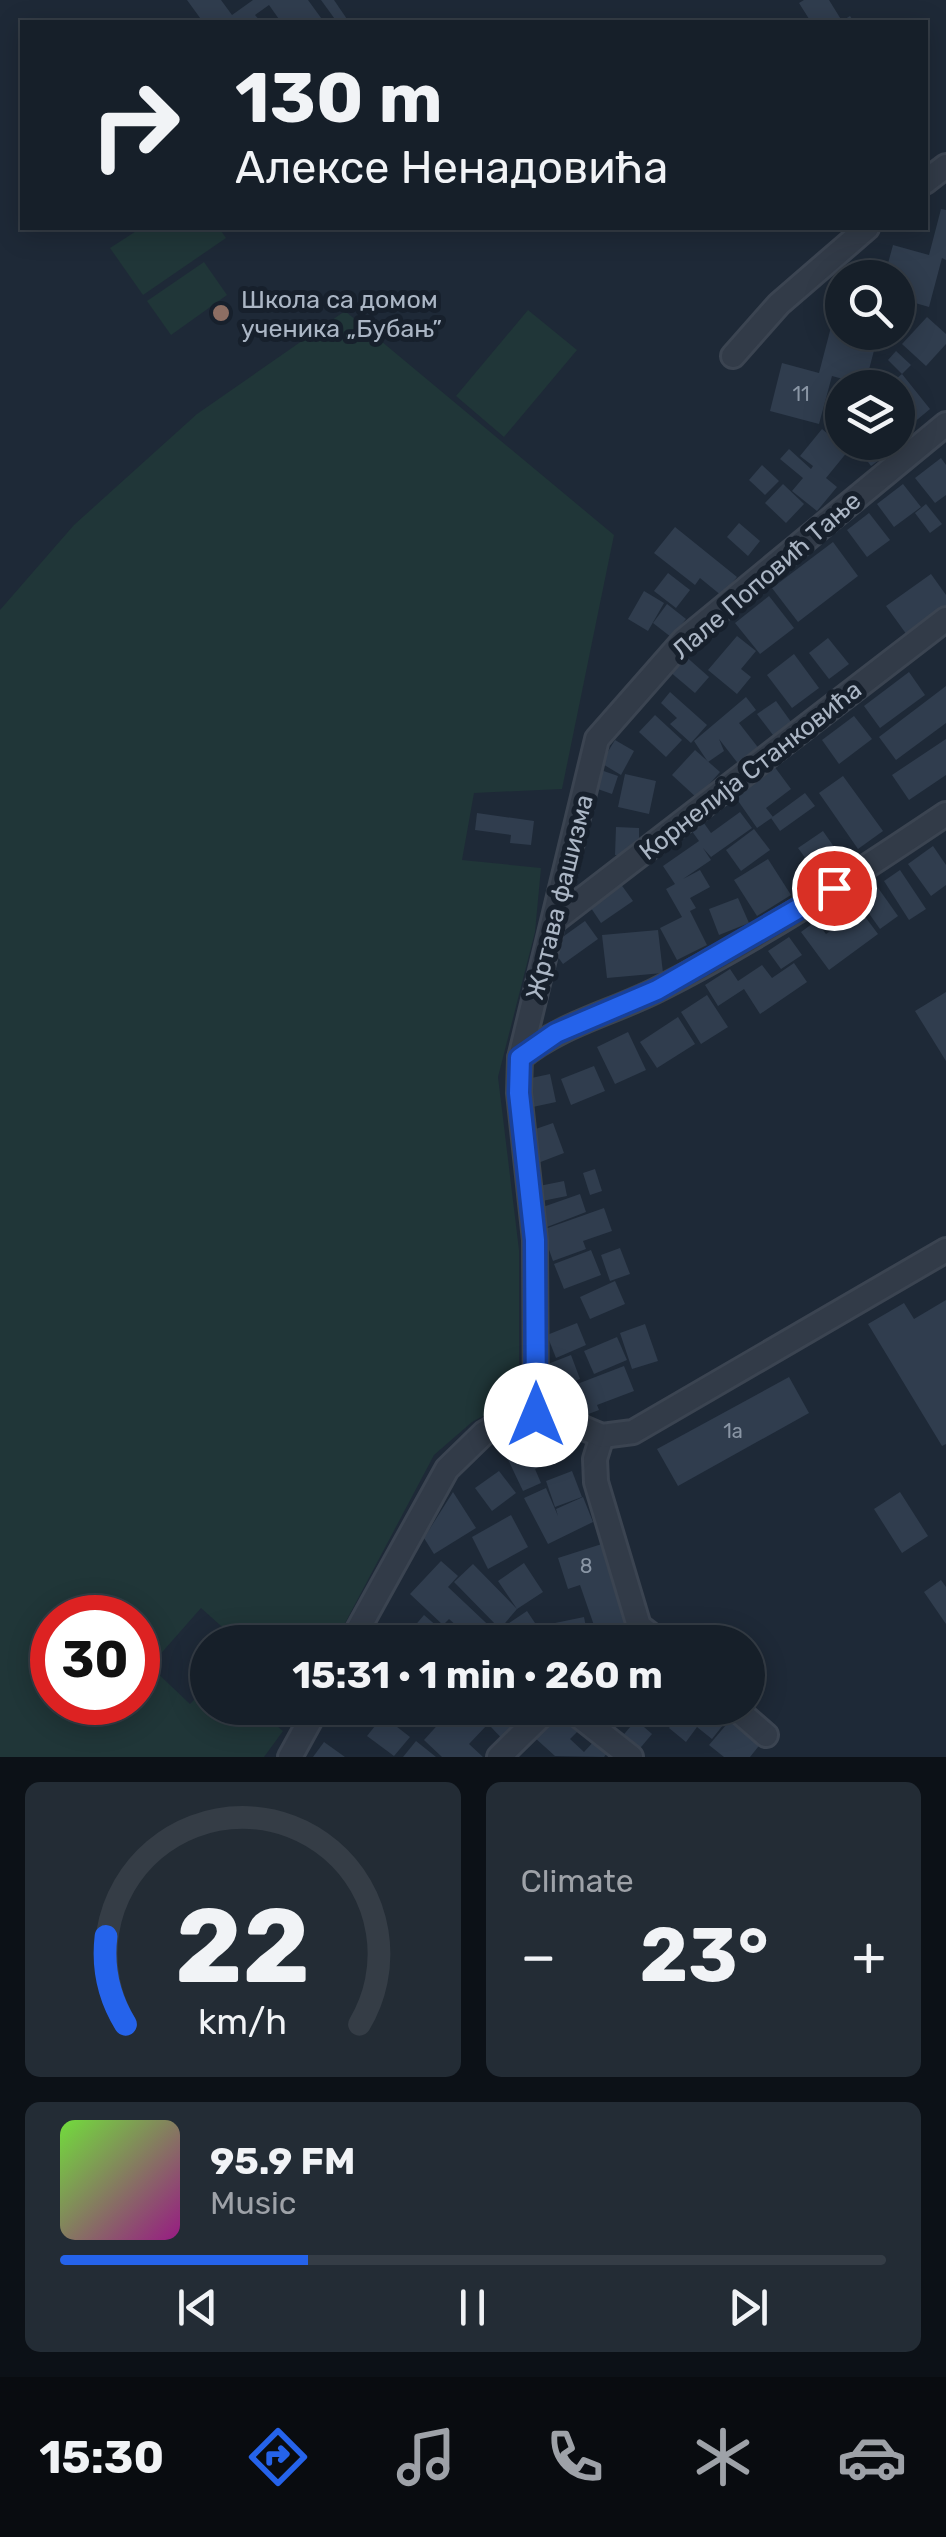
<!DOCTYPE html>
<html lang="en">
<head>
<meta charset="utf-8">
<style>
  :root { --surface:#161f29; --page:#232c35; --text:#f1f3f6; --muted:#9ea2a8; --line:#353d46; --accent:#2563eb }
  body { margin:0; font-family:Rubik,sans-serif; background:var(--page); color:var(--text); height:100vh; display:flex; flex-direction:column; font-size:38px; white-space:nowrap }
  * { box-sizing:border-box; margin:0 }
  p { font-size:32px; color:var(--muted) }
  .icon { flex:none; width:55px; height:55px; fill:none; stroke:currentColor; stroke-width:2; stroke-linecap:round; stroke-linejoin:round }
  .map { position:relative; height:1757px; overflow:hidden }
  .panel { display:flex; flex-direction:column; gap:25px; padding:25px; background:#0c1117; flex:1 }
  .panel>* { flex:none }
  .hud { position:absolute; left:20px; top:20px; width:908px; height:210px; border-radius:0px; box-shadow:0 5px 25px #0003,0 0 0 2px var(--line); background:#161f29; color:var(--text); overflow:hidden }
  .controls { position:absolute; left:825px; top:260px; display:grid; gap:20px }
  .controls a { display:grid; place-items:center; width:90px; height:90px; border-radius:50%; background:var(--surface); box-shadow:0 5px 25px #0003,0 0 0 2px var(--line); font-size:50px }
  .speed { position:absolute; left:30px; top:1595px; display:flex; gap:20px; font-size:50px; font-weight:700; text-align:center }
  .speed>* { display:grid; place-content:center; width:130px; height:130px; border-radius:50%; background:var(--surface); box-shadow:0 5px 25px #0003,0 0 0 2px var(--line); line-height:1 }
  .speed .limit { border:15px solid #d22; background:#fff; color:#111 }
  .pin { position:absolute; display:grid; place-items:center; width:85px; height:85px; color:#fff; margin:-42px; border:5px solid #fff; border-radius:50%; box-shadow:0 2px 10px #0007 }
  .me { position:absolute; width:110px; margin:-55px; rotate:0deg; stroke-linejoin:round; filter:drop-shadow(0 0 8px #0008) }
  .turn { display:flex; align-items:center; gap:35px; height:210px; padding:0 50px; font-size:45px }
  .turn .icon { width:130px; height:130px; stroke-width:2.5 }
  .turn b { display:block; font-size:70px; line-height:85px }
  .big { font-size:75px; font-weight:700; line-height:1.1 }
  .panel .card { flex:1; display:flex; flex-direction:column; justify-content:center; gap:15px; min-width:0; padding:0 35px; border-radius:15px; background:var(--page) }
  .panel .dial { align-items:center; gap:0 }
  .dial svg { height:260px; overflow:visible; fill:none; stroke:var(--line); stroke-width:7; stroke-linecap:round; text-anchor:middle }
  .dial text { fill:var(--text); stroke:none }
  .song { display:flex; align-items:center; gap:30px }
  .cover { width:120px; height:120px; border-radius:15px; background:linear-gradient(135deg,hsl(100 70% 55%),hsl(310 70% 35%)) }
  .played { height:10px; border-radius:5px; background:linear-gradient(90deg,var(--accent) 30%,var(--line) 30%) }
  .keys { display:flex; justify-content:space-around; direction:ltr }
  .heat { display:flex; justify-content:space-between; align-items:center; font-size:55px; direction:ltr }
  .panel .tiles { flex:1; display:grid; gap:25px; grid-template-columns:1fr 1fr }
  .card:last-child { grid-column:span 2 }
  .trip { position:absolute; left:190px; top:1625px; width:575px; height:100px; border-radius:50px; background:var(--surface); box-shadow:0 5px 25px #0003,0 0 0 2px var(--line); font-weight:700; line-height:100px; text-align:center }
  .dock { display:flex; height:160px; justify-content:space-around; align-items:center; background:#090c10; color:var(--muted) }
  .dock .icon { width:70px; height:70px }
  .dock .on { color:var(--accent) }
  .dock b { font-size:45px; color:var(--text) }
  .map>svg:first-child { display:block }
  .green { fill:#203638; fill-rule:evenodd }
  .building { fill:#303d4e }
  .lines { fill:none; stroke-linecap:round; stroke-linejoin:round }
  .street-casing { stroke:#3b4451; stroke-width:28 }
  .street { stroke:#323b48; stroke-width:22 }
  .route-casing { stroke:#184099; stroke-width:25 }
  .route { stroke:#2563eb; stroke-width:18 }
  .education-dot { fill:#8d6e63; stroke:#17202c; stroke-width:4 }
  .labels { text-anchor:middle; stroke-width:10; stroke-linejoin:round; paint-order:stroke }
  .number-label { font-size:20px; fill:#8a96a5 }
  .poi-label { font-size:25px; fill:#abb6c5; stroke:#17202c; text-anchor:start }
  .street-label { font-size:25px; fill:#abb6c5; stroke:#17202c }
</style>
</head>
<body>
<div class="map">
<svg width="946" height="1757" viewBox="0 0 946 1757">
  <rect width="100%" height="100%" fill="#1e2937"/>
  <!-- green -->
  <g class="green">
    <polygon points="141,228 219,228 226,238 143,295 110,248"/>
    <polygon points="204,262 227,295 171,335 147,301"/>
    <polygon points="528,310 577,350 504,437 456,396"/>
    <path d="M345,311L614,535L562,789L474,793L462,860L541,868L535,932L498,1077L519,1250V1396L472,1422L434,1455L335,1642H239L201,1608L150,1666L190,1704L207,1687L208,1708H255L283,1731L264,1757H0V610L74,525L197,414ZM52,1618H138V1702H52Z"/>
  </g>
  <!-- building -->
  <g class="building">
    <polygon points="187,0 221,0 232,15 253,0 308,0 324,22 281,22 269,5 255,15 261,22 203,22"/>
    <polygon points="321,0 334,0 349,22 337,22"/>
    <polygon points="804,0 829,0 842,21 850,16 854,22 811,22 799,3"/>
    <polygon points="941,209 946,210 946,260 942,258 929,307 898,298 898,278 884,278 893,245 929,255"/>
    <polygon points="927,317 946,334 946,344 926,366 902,344"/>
    <polygon points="831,327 842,332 877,339 865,385 832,376 819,424 770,411 782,363 819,373"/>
    <polygon points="896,351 911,365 902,374 888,360"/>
    <polygon points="902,374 930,409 906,429 898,419 898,388 885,388"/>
    <polygon points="822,429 848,451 826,478 837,487 817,511 792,491 803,478 780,459 789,449 811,469 813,466 800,456"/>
    <polygon points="853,442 895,442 898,446 871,466"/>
    <polygon points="941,458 946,465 946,495 935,503 915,478"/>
    <polygon points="762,465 779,481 765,495 749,480"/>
    <polygon points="783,484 804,504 786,523 765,503"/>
    <polygon points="903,484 921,507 894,527 877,504"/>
    <polygon points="926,504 942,524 930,533 915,513"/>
    <polygon points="869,513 890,540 867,557 847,530"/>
    <polygon points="739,523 760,541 748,556 727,537"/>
    <polygon points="675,527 737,577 722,596 700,578 695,585 654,553"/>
    <polygon points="833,542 858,576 798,622 772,588"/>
    <polygon points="668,573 690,590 676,608 654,591"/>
    <polygon points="931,574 946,595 946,608 907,635 886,606"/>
    <polygon points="644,591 664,603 648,631 628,619"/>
    <polygon points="769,596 794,628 760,654 735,623"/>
    <polygon points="667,604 686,619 671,637 653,623"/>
    <polygon points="737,636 756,651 741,669 751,677 737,694 708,670"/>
    <polygon points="828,638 849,664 829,679 809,653"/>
    <polygon points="683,654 709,677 695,693 669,671"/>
    <polygon points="794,654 819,688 792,708 767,675"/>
    <polygon points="909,672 925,695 880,728 864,706"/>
    <polygon points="946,686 946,723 896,760 879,737"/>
    <polygon points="670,692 707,725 691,743 670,724 677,718 661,703"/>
    <polygon points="746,697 756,710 739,723 760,750 740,766 719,739 724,751 708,762 694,741"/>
    <polygon points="776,701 794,726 776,739 757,714"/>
    <polygon points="655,715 682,740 666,757 639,732"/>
    <polygon points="854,716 872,739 839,764 822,740"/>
    <polygon points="946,739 946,775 909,800 892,775"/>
    <polygon points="615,740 634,751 621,775 601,763"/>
    <polygon points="695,750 720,772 697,798 672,775"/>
    <polygon points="774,766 791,789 766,808 773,817 757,828 734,795"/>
    <polygon points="595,768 618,776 612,794 589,786"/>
    <polygon points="625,774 656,781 649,814 618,807"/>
    <polygon points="843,776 883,831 858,849 819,793"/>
    <polygon points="805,793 815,806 780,831 771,818"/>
    <polygon points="740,812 752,828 711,857 703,848 711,860 683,879 700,870 710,887 690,898 696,908 690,911 707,945 677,960 660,928 682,917 666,889 675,884 663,866 699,841 689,827 701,819 711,833"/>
    <polygon points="477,813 534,821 531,845 510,843 511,835 475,830"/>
    <polygon points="616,827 639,828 639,856 615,855"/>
    <polygon points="754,829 770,850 741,871 726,850"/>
    <polygon points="823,831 841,857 816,873 798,848"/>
    <polygon points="933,846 946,865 946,885 931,896 908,864"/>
    <polygon points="768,859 791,895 757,916 734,880"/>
    <polygon points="900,870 926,909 909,920 884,881"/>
    <polygon points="620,883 633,901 601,923 589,905"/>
    <polygon points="876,885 898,916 880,929 858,898"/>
    <polygon points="738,898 749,923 719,935 709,909"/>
    <polygon points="860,910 878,934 829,970 801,932 816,921 826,934"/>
    <polygon points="585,921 598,939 563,964 550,946"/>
    <polygon points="658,930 663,973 607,978 602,935"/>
    <polygon points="789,937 802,955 781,969 768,951"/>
    <polygon points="794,963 807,982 760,1014 744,989 718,1006 705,985 730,969 738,981 762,965 772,978"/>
    <polygon points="946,992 946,1061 915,1011"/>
    <polygon points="707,995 728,1027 701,1044 681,1012"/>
    <polygon points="678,1017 695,1044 657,1068 640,1042"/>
    <polygon points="628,1032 646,1070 615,1084 597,1047"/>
    <polygon points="594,1066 605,1091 571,1105 561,1079"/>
    <polygon points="550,1074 556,1102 528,1108 522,1080"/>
    <polygon points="553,1123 564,1153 538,1163 527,1132"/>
    <polygon points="595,1169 602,1191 590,1195 583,1173"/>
    <polygon points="564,1181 567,1196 537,1202 534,1187"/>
    <polygon points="580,1194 586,1212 547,1227 540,1208"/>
    <polygon points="604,1208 612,1231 583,1241 586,1249 553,1261 542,1230"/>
    <polygon points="620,1248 630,1274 610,1281 601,1255"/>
    <polygon points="591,1250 601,1275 564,1289 554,1264"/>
    <polygon points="615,1281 625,1304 590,1319 580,1297"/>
    <polygon points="946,1300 946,1444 942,1446 868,1324 904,1303 914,1319"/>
    <polygon points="577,1323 586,1345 556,1358 547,1335"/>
    <polygon points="645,1324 658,1361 632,1369 620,1333"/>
    <polygon points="617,1337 627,1360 594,1374 584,1351"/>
    <polygon points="571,1355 580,1379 550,1391 540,1367"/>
    <polygon points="624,1366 634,1391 597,1405 599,1410 570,1421 559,1391"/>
    <polygon points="789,1377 809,1413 678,1486 657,1449"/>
    <polygon points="552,1426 565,1455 535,1469 541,1483 523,1491 503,1449"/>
    <polygon points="499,1471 516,1493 492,1511 475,1488"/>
    <polygon points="572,1471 582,1497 555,1507 546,1481"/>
    <polygon points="546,1488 558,1516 556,1509 583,1497 593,1522 548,1544 524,1498"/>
    <polygon points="453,1492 476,1528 434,1554 424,1538"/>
    <polygon points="900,1492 928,1536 902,1553 874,1509"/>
    <polygon points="511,1515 528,1547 488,1569 472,1537"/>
    <polygon points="605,1543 629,1626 598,1637 580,1585 568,1589 558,1558"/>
    <polygon points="441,1561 458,1576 448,1587 501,1637 496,1642 475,1642 449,1619 443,1625 410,1594"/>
    <polygon points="524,1563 543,1592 517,1609 500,1629 527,1611 537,1626 509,1642 500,1629 454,1582 473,1564 517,1609 498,1581"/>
    <polygon points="941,1580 946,1587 946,1624 924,1592"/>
    <polygon points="424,1615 453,1640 451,1642 401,1642"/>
    <polygon points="584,1617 589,1642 559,1642 555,1623"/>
    <polygon points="346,1708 374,1708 381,1713 370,1727"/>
    <polygon points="453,1708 468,1708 487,1725 469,1744 483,1757 442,1757 424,1740"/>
    <polygon points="473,1708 531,1708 539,1715 508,1745"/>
    <polygon points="698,1708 712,1708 727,1720 712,1739 697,1727 686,1742 669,1728 680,1713 688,1720"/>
    <polygon points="559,1710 580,1729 570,1739 584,1752 596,1739 609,1751 604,1757 555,1756 534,1737"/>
    <polygon points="383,1716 410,1737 394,1756 367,1736"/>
    <polygon points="732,1718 762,1742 750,1757 724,1757 709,1745"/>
    <polygon points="636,1720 652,1734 636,1753 620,1739"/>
    <polygon points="416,1741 436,1757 403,1757"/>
    <polygon points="324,1742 345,1757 313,1757"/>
  </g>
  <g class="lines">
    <defs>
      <g id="street">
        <polyline points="925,182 946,166"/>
        <polyline points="733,356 779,304 867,228"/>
        <polyline points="554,921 946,619"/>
        <path d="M520,1058C559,1025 611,1013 657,990C758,939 852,877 946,814"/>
        <polyline points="536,1415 535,1240 519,1093 520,1058 597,739 684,640 946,424"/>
        <polyline points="602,1436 595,1459 596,1482 639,1626 660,1642"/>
        <polyline points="351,1642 447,1469 484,1433 500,1424 536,1415 560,1418 602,1436 633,1432 946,1250"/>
        <polyline points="569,1708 631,1757"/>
        <polyline points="735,1708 766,1735"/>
        <polyline points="290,1757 317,1708"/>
        <polyline points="499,1757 549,1708"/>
      </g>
    </defs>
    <!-- street casing -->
    <use href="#street" class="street-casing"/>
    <!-- street -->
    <use href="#street" class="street"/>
  </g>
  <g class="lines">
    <defs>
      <polyline id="route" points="536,1415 535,1240 519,1093 520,1058 556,1033 657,990 834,888"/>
    </defs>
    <!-- route casing -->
    <use href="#route" class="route-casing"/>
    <!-- route -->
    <use href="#route" class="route"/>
  </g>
  <!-- markers -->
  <circle class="education-dot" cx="221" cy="313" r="10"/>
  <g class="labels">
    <!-- number labels -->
    <g class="number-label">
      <text x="801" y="401">11</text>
      <text x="733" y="1438">1a</text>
      <text x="586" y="1573">8</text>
    </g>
    <!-- poi labels -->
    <g class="poi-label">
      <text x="241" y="308">Школа са домом<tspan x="241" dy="29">ученика „Бубањ”</tspan></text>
    </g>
    <!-- street labels -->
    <g class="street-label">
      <text transform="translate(766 575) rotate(-41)" y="9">Лале Поповић Тање</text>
      <text transform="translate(750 770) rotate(-38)" y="9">Корнелија Станковића</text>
      <text transform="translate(559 897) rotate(-76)" y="9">Жртава фашизма</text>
    </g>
  </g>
</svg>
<div class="controls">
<a><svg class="icon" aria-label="search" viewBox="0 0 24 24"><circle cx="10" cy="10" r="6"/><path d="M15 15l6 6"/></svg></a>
<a><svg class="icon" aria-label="layers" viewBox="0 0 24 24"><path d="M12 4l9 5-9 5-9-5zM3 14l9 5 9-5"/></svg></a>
</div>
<div class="speed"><div class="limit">30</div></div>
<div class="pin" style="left:834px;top:888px;background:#d93025"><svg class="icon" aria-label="arrive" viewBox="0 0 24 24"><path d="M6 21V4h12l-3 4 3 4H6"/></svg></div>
<svg class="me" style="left:536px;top:1415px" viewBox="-20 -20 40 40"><circle r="19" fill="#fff"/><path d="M0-13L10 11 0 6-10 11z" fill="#2563eb"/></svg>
<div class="trip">15:31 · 1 min · 260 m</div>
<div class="hud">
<div class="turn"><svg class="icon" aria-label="right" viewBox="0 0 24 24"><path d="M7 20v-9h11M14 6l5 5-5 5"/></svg><div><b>130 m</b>Алексе Ненадовића</div></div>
</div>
</div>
<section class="panel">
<div class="tiles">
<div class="card dial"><svg viewBox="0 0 100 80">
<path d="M14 69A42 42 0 1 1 86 69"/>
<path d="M14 69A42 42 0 0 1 8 42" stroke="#2563eb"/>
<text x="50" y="56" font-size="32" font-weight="700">22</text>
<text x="50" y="72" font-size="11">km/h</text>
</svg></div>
<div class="card"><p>Climate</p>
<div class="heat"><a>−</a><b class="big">23°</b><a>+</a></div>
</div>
<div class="card">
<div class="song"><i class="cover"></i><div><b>95.9 FM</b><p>Music</p></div></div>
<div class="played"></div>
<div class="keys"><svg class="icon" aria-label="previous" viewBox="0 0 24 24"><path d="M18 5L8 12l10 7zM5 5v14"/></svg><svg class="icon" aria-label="pause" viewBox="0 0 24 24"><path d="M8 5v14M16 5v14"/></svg><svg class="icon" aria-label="next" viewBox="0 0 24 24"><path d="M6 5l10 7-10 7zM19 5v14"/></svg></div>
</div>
</div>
</section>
<nav class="dock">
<b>15:30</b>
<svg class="icon on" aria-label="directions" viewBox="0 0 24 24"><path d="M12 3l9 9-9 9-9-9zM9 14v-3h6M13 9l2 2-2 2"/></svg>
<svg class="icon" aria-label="music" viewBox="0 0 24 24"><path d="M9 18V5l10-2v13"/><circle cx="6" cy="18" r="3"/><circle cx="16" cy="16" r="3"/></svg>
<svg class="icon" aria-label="phone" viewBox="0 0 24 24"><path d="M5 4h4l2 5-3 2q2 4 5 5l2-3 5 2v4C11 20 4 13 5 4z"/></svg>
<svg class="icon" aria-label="climate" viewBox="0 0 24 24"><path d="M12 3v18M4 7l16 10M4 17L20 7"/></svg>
<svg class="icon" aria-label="car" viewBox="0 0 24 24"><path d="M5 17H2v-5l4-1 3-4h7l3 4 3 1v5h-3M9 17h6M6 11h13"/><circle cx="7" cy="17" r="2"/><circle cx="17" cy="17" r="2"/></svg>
</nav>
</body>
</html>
